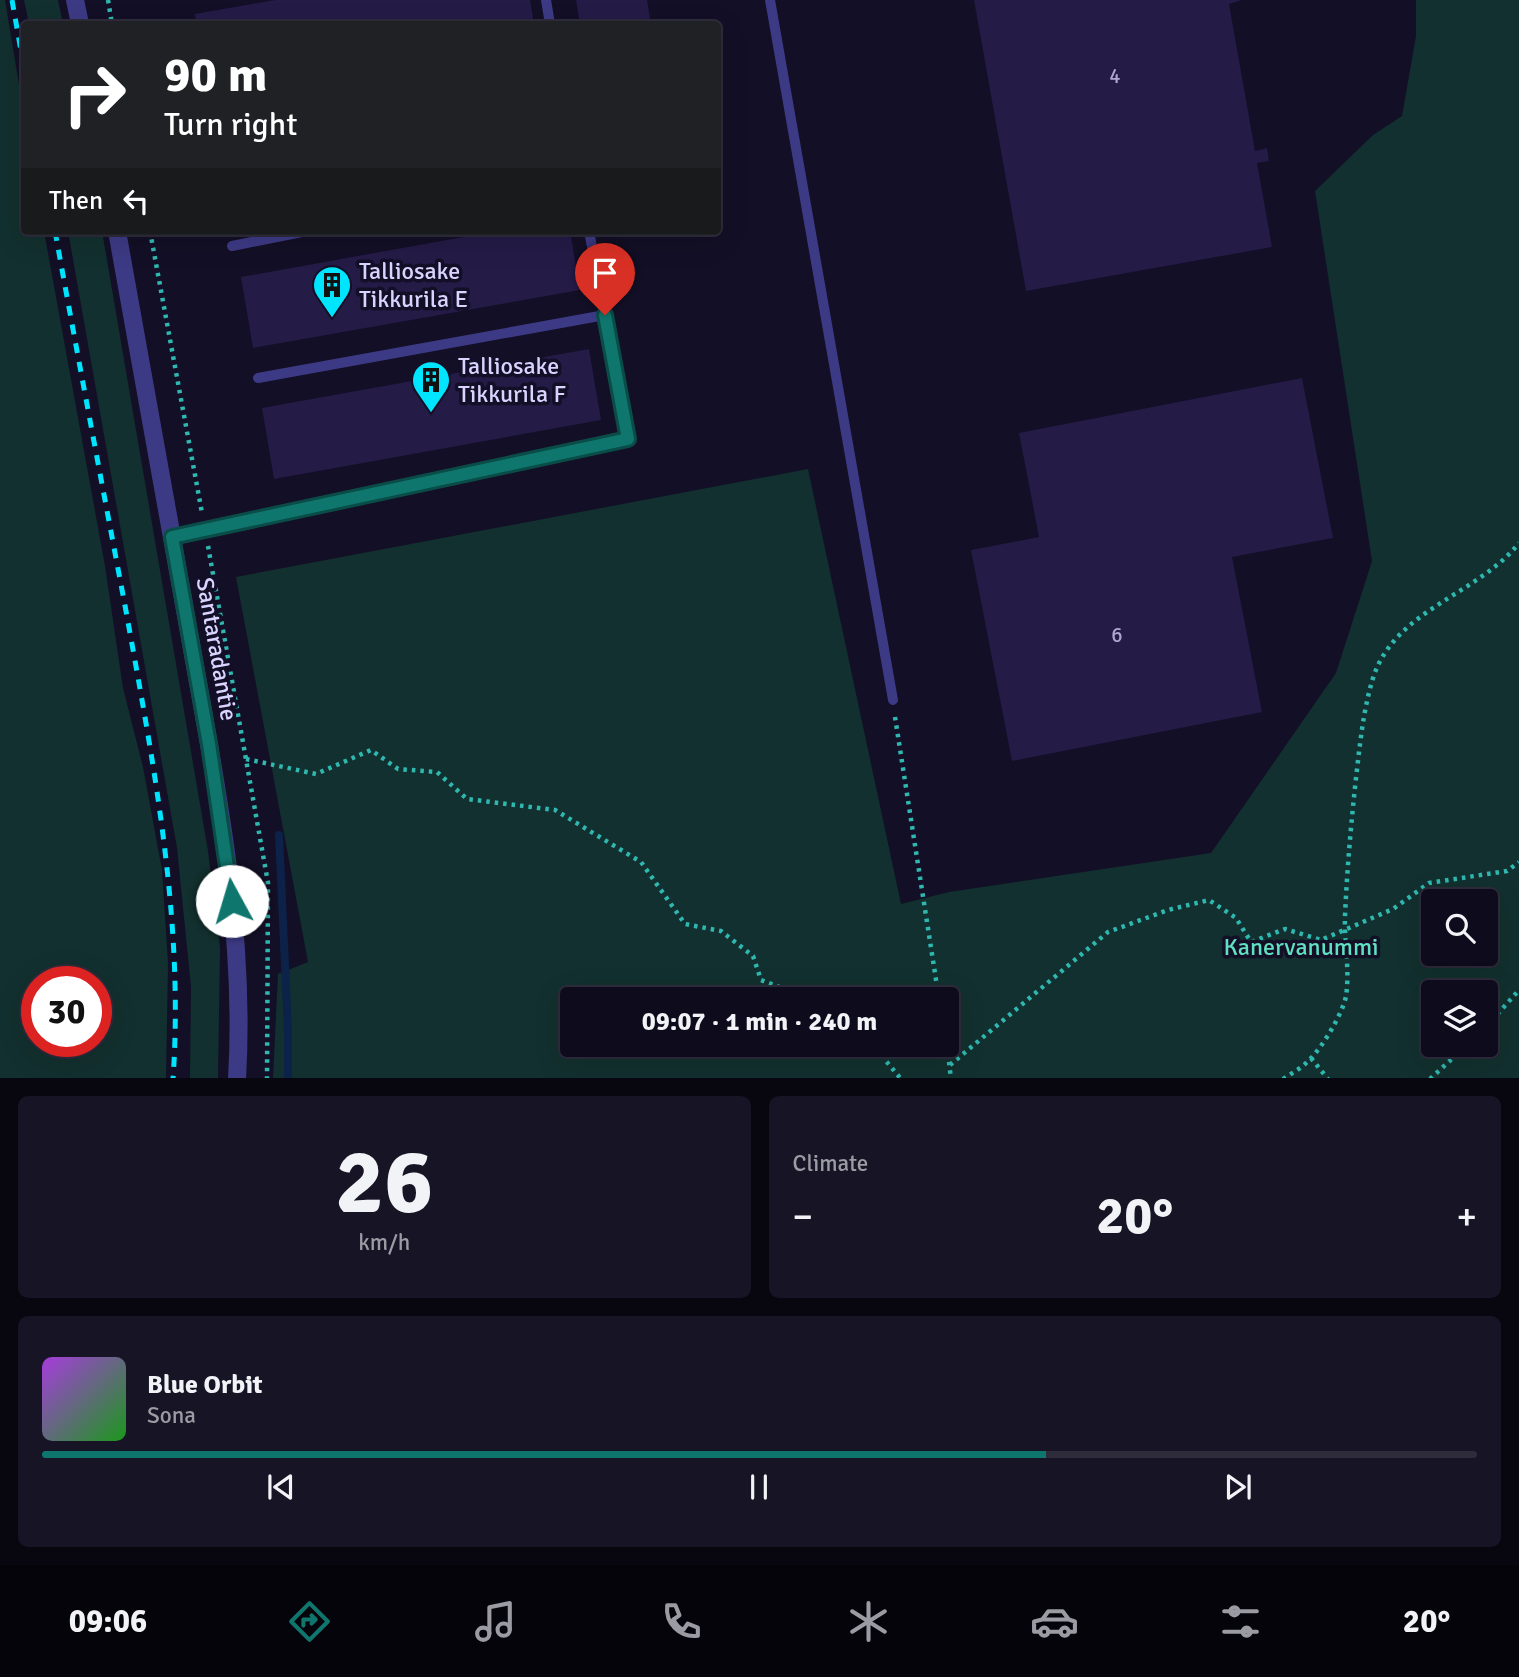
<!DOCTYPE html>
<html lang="en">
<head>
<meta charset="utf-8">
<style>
  :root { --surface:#0e0b1c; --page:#171425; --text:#f1f3f6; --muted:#9b9ba3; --line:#2e2b3b; --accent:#0f766e }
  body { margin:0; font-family:Signika,sans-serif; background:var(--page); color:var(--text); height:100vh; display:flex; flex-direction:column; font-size:26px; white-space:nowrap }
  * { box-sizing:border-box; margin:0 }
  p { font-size:23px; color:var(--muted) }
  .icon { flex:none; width:38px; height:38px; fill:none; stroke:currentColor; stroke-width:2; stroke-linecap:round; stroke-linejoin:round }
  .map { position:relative; height:1078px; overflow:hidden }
  .details { display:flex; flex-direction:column; gap:18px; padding:18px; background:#08060f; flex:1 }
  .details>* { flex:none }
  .banner { position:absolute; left:21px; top:21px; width:700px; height:214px; border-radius:7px; box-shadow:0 7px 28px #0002,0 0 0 2px var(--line); background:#202124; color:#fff; overflow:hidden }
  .controls { position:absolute; left:1421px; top:889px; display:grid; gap:14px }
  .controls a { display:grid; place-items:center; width:77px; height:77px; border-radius:7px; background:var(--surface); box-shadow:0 7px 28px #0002,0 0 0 2px var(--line); font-size:35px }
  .speed { position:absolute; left:21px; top:966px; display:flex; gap:14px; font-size:35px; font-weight:700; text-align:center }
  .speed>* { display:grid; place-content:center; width:91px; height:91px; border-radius:50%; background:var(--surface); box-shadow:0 7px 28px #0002,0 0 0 2px var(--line); line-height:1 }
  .speed .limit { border:10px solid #d22; background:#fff; color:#111 }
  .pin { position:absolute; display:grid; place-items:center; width:60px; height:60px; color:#fff; margin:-72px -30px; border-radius:50% 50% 50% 0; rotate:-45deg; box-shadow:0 0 7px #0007 }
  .pin .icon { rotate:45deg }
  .me { position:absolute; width:77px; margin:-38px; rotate:354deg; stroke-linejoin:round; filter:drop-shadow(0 0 5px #0008) }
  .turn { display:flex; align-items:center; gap:24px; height:147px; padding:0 28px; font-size:32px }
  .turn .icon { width:91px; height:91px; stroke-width:2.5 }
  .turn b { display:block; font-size:49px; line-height:60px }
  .then { display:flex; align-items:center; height:66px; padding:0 28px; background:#0003; gap:14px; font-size:26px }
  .big { font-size:52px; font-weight:700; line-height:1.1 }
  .details .widget { flex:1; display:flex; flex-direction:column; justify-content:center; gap:10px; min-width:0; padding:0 24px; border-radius:10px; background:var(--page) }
  .details .dial { align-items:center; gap:0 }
  .dial b { font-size:91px; line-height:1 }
  .song { display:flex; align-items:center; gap:21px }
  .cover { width:84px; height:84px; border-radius:10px; background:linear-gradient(135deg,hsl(280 70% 55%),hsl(120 70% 35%)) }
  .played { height:7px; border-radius:4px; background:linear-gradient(90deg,var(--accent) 70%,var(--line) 70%) }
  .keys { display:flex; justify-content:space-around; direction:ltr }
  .heat { display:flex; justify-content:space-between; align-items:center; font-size:38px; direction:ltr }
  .details .tiles { flex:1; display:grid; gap:18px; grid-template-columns:1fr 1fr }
  .widget:last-child { grid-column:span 2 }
  .trip { position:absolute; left:560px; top:987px; width:399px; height:70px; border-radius:7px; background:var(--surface); box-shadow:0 7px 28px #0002,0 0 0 2px var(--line); font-weight:700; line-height:70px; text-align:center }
  .tabs { display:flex; height:112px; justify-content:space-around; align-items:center; background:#06040b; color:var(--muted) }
  .tabs .icon { width:49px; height:49px }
  .tabs .current { color:var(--accent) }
  .tabs b { font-size:32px; color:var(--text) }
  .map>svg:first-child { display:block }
  .green { fill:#12302f; fill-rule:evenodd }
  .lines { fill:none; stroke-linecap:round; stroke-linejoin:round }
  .stream { stroke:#0c2248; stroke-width:8 }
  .building { fill:#241b47 }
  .path { stroke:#2fb8b0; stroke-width:4.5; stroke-dasharray:3.5 5; stroke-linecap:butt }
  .service { stroke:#3d3a85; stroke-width:10 }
  .minor { stroke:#3d3a85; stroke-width:18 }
  .rail { stroke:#00e5ff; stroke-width:5; stroke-dasharray:10 9; stroke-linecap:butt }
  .route-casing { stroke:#0a4d48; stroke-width:18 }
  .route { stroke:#0f766e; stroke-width:12 }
  .labels { text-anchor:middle; stroke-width:7; stroke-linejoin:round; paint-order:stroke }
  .number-label { font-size:21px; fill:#aca6d1 }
  .poi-label { font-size:24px; fill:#d9d4ff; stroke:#130f26; text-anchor:start }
  .street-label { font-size:24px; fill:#d9d4ff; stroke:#130f26 }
  .park-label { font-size:24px; fill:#5fe0c0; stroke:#130f26 }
</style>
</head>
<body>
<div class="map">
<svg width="1519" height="1079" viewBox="0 0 1519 1079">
  <rect width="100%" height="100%" fill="#130f26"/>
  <!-- green -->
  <g class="green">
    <path d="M0,0H5L24,115V231H44L105,566L123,688L143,767L162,870L168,963L166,1078H0ZM37,982H96V1041H37Z"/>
    <polygon points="24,0 58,0 63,24 29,24"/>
    <path d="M1416,0H1519V1078H273L278,974L308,962L236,577L808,469L901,904L949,892L1211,853L1336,673L1372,561L1315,191L1373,135L1402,116L1416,36ZM1486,901V954H1433V901ZM1486,992V1045H1433V992ZM947,999V1045H572V999Z"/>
    <polygon points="68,231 102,231 208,851 220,948 218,1078 190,1078 191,987 177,848"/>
  </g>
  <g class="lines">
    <!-- stream -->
    <polyline class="stream" points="279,835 288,1030 288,1079"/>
  </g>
  <!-- building -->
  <g class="building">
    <polygon points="275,0 530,0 534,24 196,24 195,14"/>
    <polygon points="576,0 647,0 651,24 580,24"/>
    <polygon points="974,0 1242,0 1229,4 1255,151 1267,148 1269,161 1257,163 1272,247 1026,291"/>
    <polygon points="497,231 570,231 580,290 253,348 241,277"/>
    <polygon points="589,349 601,420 274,479 262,408"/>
    <polygon points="1302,378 1333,538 1232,557 1262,712 1012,761 971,550 1039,537 1019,433"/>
  </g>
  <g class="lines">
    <!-- path -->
    <g class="path">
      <polyline points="108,0 112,24"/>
      <polyline points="150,231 202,513"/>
      <polyline points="208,546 268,883 267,1079"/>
      <polyline points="895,717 939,999"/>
      <polyline points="246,759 316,774 371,750 398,769 437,772 467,799 555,810 641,862 685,924 721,931 753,956 761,980 798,994 805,999"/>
      <polyline points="1486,1027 1519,990"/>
      <polyline points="859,1045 876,1049 901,1079"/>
      <polyline points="947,1045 951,1079"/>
      <polyline points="1311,1058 1328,1079"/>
      <polyline points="950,1065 1108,932 1168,910 1209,900 1236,918 1251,942 1285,929 1321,940 1393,909 1429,883 1507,871 1519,862"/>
      <path d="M1283,1079C1292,1073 1302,1068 1309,1060C1322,1048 1343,1013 1346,996C1350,970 1344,942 1345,916C1347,870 1351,824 1356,778C1360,744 1363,711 1373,678C1395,609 1478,595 1519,543"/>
      <polyline points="1430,1079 1467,1045"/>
    </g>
    <!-- service -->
    <g class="service">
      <polyline points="546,0 550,24"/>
      <polyline points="770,0 893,700"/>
      <polyline points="232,246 307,231"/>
      <polyline points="258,378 605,315"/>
      <polyline points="172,537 628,438 589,231"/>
    </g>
    <!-- minor -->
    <g class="minor">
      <polyline points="75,0 80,24"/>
      <path d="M117,231C141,366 165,502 190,638C216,783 246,930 237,1079"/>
    </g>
    <!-- rail -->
    <g class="rail">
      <polyline points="12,0 24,68"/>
      <path d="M55,231C78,358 102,484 126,611C154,766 184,921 173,1079"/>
    </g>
  </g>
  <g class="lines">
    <defs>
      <polyline id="route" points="232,901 209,744 172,537 628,439 605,315"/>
    </defs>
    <!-- route casing -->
    <use href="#route" class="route-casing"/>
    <!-- route -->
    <use href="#route" class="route"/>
  </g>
  <!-- icons -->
  <defs>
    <symbol id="building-pin" viewBox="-11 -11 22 30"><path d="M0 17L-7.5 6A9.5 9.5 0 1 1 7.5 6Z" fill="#00e5ff" stroke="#130f26"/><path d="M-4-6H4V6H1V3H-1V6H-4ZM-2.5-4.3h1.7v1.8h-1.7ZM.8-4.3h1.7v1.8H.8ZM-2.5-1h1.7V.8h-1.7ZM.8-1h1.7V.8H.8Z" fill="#111"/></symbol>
  </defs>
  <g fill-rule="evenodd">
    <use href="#building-pin" x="310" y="263" width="44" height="60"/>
    <use href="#building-pin" x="409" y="358" width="44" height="60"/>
  </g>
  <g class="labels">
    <!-- number labels -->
    <g class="number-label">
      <text x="1115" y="83">4</text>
      <text x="1117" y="642">6</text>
    </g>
    <!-- poi labels -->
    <g class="poi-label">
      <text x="359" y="279">Talliosake<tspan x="359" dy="28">Tikkurila E</tspan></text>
      <text x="458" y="374">Talliosake<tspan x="458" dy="28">Tikkurila F</tspan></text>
    </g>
    <!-- street labels -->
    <g class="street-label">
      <text transform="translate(217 649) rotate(80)" y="8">Santaradantie</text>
    </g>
    <!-- park labels -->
    <g class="park-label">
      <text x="1301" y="955">Kanervanummi</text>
    </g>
  </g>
</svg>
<div class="controls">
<a><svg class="icon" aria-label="search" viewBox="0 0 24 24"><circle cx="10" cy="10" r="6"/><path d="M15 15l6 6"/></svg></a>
<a><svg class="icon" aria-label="layers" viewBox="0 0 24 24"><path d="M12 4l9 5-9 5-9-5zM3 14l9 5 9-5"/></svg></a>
</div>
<div class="speed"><div class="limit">30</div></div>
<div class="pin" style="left:605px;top:315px;background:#d93025"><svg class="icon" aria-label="arrive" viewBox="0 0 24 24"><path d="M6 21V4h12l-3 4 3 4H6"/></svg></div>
<svg class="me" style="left:232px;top:901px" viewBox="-20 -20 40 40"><circle r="19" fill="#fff"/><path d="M0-13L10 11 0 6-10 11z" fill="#0f766e"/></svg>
<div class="trip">09:07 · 1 min · 240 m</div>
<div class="banner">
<div class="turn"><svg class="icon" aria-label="right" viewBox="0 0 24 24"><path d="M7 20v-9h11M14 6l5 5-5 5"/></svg><div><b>90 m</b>Turn right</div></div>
<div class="then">Then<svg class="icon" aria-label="left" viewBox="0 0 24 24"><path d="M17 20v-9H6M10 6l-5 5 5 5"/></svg></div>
</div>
</div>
<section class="details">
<div class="tiles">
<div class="widget dial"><b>26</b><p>km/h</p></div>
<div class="widget"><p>Climate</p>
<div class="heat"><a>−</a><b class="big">20°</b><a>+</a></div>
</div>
<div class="widget">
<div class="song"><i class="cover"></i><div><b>Blue Orbit</b><p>Sona</p></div></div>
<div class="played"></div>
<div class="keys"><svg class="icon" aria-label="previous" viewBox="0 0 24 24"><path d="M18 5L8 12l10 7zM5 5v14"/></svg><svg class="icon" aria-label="pause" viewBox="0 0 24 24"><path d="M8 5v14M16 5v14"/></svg><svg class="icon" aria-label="next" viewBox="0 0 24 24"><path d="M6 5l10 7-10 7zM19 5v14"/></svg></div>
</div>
</div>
</section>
<nav class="tabs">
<b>09:06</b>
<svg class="icon current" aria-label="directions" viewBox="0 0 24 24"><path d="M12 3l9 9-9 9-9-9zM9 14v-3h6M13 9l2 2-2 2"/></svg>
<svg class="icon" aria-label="music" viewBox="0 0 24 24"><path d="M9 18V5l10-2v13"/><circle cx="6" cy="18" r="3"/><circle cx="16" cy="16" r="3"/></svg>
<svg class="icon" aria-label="phone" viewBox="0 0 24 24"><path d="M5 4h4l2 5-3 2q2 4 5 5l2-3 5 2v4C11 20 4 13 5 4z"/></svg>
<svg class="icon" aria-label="climate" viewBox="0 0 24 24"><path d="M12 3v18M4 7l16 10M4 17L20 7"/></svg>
<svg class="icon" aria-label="car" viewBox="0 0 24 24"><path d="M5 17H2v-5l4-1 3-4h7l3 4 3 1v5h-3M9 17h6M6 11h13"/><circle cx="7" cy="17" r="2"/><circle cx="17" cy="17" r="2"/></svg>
<svg class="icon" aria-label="filters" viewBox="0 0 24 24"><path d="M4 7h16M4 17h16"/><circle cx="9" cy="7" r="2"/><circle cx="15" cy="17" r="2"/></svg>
<b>20°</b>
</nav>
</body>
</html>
